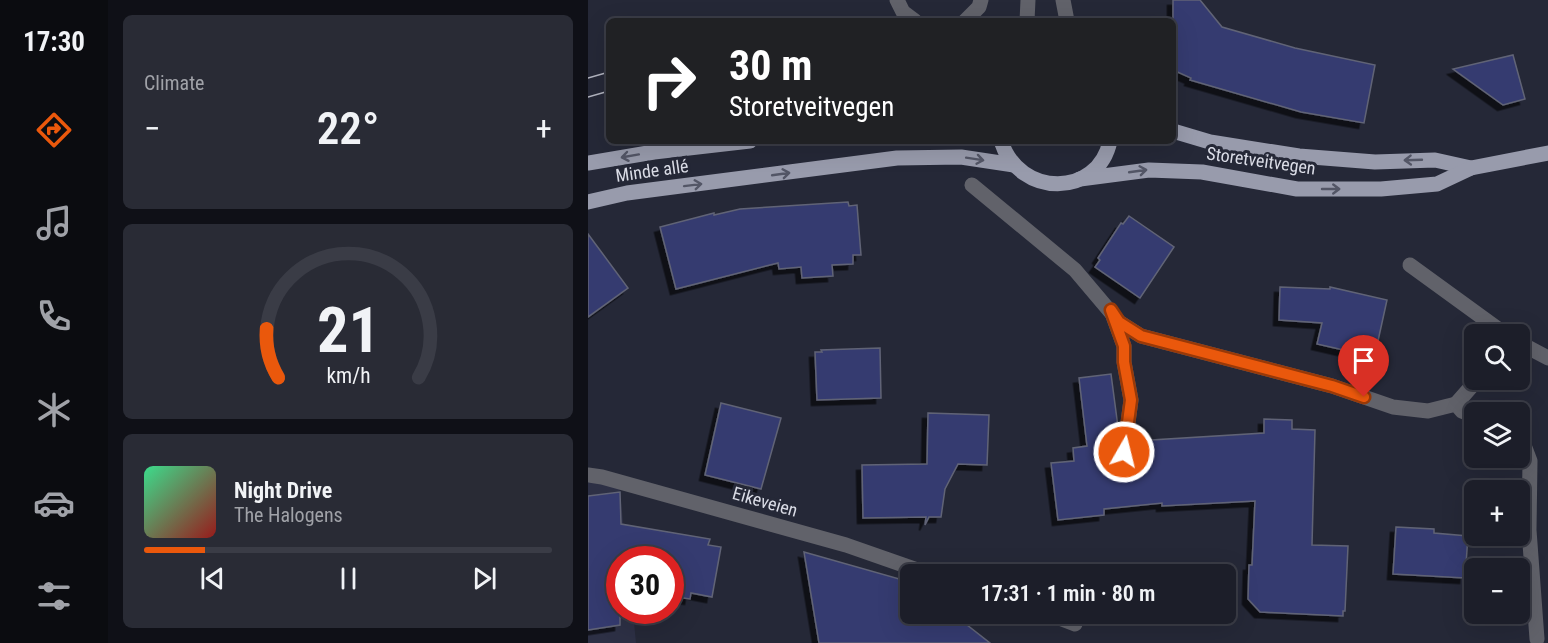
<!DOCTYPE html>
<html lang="en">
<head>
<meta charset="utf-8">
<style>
  :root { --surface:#1c1e29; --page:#292b35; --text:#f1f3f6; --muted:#a0a2a8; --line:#3a3c46; --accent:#ea580c }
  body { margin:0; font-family:"Roboto Condensed",sans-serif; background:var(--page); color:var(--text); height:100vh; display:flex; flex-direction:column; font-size:22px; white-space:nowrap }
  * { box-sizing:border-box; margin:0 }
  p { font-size:20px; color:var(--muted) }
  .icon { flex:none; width:33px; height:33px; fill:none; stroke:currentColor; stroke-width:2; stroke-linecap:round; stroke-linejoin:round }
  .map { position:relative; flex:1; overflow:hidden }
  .details { display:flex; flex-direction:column; gap:15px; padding:15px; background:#0f1017; width:480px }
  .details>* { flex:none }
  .top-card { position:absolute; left:18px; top:18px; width:570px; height:126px; border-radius:9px; box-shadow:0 6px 24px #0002,0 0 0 2px var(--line); background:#202124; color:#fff; overflow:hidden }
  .tools { position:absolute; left:876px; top:324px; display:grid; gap:12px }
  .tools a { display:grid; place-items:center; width:66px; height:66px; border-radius:9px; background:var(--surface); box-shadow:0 6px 24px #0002,0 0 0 2px var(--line); font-size:30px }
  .speed { position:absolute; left:18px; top:546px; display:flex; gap:12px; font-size:30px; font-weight:700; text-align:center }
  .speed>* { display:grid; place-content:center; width:78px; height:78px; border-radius:50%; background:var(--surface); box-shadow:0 6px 24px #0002,0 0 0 2px var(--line); line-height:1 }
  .speed .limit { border:9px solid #d22; background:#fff; color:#111 }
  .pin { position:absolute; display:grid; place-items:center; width:51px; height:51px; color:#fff; margin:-62px -26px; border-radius:50% 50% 50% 0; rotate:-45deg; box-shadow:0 0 6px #0007 }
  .pin .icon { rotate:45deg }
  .me { position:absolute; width:66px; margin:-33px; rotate:8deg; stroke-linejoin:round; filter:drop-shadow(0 0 4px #0008) }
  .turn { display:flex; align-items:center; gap:21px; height:126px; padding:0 24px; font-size:27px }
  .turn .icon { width:78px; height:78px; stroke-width:2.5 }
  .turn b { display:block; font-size:42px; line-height:51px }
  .big { font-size:45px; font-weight:600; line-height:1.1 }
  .details .widget { flex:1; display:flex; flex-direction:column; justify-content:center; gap:9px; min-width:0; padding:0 21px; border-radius:9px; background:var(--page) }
  .details .dial { align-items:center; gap:0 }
  .dial svg { height:156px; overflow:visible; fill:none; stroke:var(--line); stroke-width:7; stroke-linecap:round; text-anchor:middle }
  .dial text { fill:var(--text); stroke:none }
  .song { display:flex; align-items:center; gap:18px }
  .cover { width:72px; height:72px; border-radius:9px; background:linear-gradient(135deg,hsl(150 70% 55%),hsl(0 70% 35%)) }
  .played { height:6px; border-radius:3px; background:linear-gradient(90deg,var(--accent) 15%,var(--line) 15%) }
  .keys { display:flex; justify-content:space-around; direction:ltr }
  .heat { display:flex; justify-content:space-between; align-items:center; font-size:33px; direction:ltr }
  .trip { position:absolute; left:312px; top:564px; width:336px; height:60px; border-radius:9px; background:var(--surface); box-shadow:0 6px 24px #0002,0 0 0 2px var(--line); font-weight:600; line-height:60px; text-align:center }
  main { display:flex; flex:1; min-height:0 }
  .dock { display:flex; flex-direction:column; width:108px; justify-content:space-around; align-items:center; background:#0b0c10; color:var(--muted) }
  .dock .icon { width:42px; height:42px }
  .dock .selected { color:var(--accent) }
  .dock b { font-size:27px; color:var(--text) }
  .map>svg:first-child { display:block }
  .built { fill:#2d3045 }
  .building { fill:#353b70; stroke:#616476; stroke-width:1.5; filter:url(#shadow) }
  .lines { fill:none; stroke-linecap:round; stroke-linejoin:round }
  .service { stroke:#61626a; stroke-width:15 }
  .minor { stroke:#61626a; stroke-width:15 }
  .tertiary { stroke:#61626a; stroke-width:15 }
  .primary { stroke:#989bac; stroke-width:15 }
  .tram { stroke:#b2b4bf; stroke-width:1.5 }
  .oneway { stroke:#535666 }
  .route-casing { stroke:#983908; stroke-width:15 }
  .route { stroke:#ea580c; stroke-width:10 }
  .labels { text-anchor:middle; stroke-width:6; stroke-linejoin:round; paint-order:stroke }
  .street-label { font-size:18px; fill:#dadce6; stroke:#252837 }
</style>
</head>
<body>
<main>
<nav class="dock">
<b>17:30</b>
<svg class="icon selected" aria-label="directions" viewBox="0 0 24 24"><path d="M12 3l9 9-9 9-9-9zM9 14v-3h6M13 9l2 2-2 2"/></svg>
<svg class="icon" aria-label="music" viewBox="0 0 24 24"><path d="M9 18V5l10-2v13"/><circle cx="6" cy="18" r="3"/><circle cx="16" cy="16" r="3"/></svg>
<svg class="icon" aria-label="phone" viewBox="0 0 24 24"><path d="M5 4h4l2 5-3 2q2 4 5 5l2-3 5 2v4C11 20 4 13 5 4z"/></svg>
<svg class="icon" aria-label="climate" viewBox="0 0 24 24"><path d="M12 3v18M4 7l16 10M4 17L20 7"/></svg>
<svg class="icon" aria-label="car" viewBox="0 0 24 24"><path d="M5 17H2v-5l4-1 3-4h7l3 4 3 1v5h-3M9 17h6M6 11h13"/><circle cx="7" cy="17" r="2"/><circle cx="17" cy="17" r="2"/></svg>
<svg class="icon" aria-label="filters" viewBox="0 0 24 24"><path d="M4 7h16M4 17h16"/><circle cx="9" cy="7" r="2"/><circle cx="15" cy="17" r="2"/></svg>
</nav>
<section class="details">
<div class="widget"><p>Climate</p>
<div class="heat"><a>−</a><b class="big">22°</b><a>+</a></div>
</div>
<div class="widget dial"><svg viewBox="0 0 100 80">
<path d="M14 69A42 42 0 1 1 86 69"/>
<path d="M14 69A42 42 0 0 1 8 44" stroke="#ea580c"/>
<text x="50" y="56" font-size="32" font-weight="700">21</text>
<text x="50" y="72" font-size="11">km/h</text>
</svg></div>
<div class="widget">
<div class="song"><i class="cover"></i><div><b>Night Drive</b><p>The Halogens</p></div></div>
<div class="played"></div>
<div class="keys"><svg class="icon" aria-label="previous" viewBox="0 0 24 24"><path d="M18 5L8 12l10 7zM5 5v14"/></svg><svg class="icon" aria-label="pause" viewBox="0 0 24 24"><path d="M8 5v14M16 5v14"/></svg><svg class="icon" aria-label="next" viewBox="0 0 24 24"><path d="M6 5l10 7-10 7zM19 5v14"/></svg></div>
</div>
</section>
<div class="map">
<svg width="960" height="643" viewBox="0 0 960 643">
  <defs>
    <filter id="shadow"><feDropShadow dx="-5.5" dy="5.5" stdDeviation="0" flood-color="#0009"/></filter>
  </defs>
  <rect width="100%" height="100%" fill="#252837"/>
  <!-- built -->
  <polygon class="built" points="31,482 39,559 32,560 32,610 45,611 48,643 0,643 0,483"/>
  <!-- building -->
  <g class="building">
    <polygon points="585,0 612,0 634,27 707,48 787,65 776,123 713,112 602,80 603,78 585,70"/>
    <polygon points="925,55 937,99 915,105 865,69"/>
    <polygon points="260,202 261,206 269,205 273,255 265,255 265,264 244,265 245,276 214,278 213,267 191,269 190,263 88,289 72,227 126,213 126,215 152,209"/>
    <polygon points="541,216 586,247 552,298 507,267 512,260 510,258 533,223 535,224"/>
    <polygon points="0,234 40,288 0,317"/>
    <polygon points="692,287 742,289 742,287 799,300 788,350 762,344 760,351 729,344 734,323 691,320"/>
    <polygon points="292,348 293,398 229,400 227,352 234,352 233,350"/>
    <polygon points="523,374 530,427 527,454 532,472 538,478 548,476 551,471 546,451 547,441 676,433 676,419 704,420 704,429 727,430 724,545 760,546 757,611 755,611 755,616 672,612 660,599 661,565 664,565 667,501 574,506 574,503 516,509 516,515 470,520 463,463 486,461 485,448 499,446 491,378"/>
    <polygon points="133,403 193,418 173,489 117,475"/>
    <polygon points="340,413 401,415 399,465 370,464 357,489 353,517 341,517 337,525 338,517 275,518 274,465 339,464"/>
    <polygon points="32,492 33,524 122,539 120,545 133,547 124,597 103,593 102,599 82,596 82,560 32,560 32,625 0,630 0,496"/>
    <polygon points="808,527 846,529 846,533 880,536 877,578 805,574"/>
    <polygon points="216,552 322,582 322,614 365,614 402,643 231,643"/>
  </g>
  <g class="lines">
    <!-- service -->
    <g class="service">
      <polyline points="309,0 315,12 327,21"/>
      <polyline points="377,21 391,7 393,0"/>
    </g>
    <!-- minor -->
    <g class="minor">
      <polyline points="384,185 487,270 531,322 553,336 744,386 805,407 840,411 868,404 874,411 886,416"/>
      <polyline points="822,265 917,334"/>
      <polyline points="525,316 536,346 536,362 543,400 536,452 541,469"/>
      <polyline points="932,343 960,358"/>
      <polyline points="868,404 889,380"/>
      <polyline points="932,438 934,440 942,461 941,530 949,639"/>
      <polyline points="0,475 14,477 258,545 341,574"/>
      <polyline points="461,614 487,624"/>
    </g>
    <!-- tertiary -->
    <g class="tertiary">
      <polyline points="475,0 479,21"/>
      <polyline points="439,21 440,0"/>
    </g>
    <!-- primary -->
    <g class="primary">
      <polyline points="585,131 622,142 711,156 787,162 847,160 883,168"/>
      <path d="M413,141C431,198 510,198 522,141"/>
      <polyline points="0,163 66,152 162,141"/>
      <polyline points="492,179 561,170 614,172 709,189 793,189 849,184 883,168 960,153"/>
      <polyline points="0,202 39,193 309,158 373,157 426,165"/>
    </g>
    <!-- tram -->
    <g class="tram">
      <polyline points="0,78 21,72"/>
      <polyline points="0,97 21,91"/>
    </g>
  </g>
  <!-- one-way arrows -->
  <defs><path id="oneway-shaft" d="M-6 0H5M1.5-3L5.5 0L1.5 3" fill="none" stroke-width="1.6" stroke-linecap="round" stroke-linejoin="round" transform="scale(1.5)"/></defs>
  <g class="oneway">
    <use href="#oneway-shaft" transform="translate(42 156) rotate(170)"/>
    <use href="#oneway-shaft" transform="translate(387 159) rotate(9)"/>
    <use href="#oneway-shaft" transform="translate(825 160) rotate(178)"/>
    <use href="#oneway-shaft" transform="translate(550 171) rotate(-8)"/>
    <use href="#oneway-shaft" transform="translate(193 174) rotate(-8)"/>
    <use href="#oneway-shaft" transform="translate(105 185) rotate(-7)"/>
    <use href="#oneway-shaft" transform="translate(743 189)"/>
  </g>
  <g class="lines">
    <defs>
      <polyline id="route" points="536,452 543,400 536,362 536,346 523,310 531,322 553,336 744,386 776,397"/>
    </defs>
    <!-- route casing -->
    <use href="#route" class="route-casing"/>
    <!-- route -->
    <use href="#route" class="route"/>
  </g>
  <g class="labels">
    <!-- street labels -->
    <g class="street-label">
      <text transform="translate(673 161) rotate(8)" y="6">Storetveitvegen</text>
      <text transform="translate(64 171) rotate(-8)" y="6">Minde allé</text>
      <text transform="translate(177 502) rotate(16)" y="6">Eikeveien</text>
    </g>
  </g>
</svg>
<div class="tools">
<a><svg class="icon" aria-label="search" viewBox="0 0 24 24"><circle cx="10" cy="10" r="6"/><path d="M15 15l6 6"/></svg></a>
<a><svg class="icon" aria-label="layers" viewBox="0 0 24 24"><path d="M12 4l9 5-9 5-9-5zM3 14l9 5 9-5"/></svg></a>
<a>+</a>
<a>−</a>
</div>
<div class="speed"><div class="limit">30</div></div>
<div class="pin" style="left:776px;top:397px;background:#d93025"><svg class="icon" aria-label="arrive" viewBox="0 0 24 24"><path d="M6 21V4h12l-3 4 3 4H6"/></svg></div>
<svg class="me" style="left:536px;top:452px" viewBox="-20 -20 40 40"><circle r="17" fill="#ea580c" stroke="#fff" stroke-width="3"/><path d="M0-11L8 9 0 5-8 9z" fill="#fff"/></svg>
<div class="trip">17:31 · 1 min · 80 m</div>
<div class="top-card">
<div class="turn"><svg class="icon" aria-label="right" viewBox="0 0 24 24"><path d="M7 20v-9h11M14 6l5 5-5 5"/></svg><div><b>30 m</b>Storetveitvegen</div></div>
</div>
</div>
</main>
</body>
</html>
